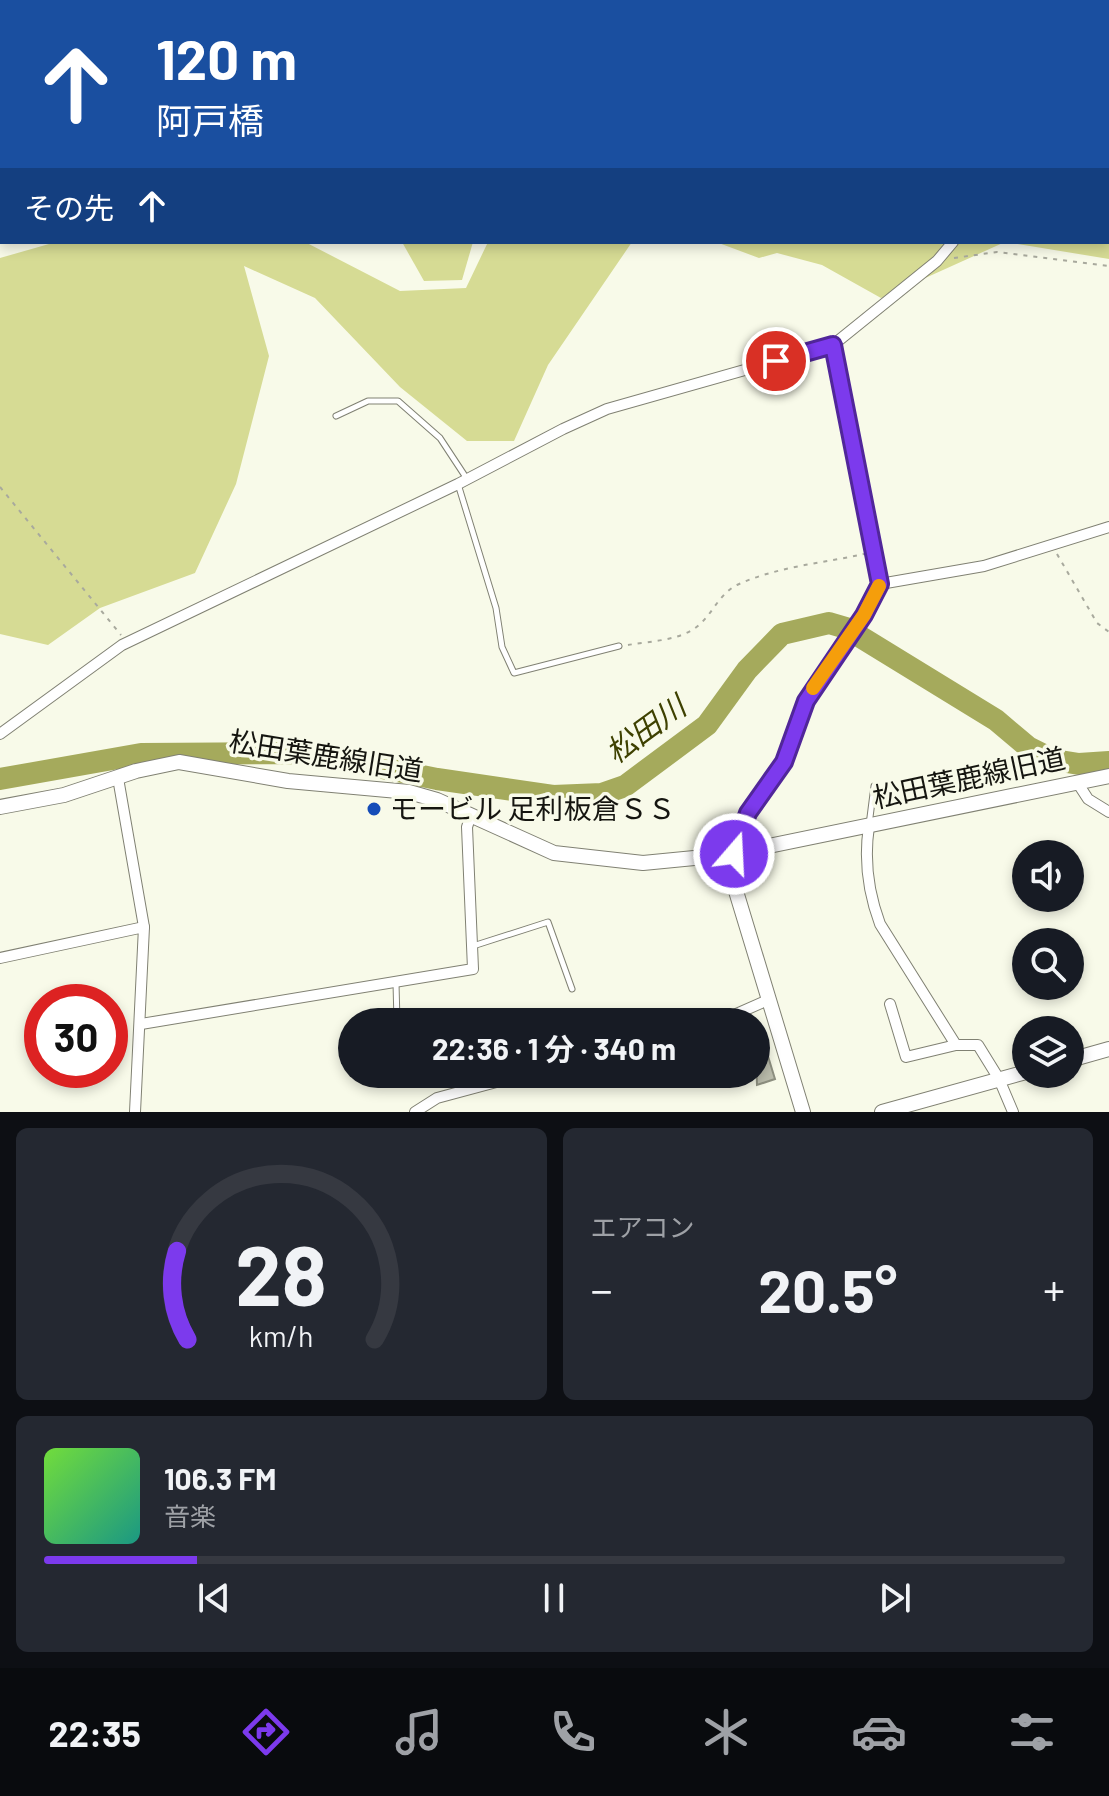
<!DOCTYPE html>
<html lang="ja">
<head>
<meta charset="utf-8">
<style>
  :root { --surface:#171b24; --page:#242831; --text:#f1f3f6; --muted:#9ea1a6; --line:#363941; --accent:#7c3aed }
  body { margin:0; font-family:Barlow,"Noto Sans JP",sans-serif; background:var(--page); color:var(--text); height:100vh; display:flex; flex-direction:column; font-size:30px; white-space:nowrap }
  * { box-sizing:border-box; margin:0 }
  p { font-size:26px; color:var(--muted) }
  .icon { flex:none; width:44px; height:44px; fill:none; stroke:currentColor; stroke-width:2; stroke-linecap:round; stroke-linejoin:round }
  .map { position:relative; height:1112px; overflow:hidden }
  .drawer { display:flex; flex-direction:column; gap:16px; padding:16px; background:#0d0f14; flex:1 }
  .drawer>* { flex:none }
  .guide { position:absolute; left:0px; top:0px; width:1110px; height:244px; box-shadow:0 4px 12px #0003; background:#1a4fa0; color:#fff; overflow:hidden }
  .tools { position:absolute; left:1012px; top:840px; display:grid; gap:16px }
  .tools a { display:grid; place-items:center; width:72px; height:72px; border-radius:50%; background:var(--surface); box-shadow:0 4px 12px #0003; font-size:40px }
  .speed { position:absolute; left:24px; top:984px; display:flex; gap:16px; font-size:40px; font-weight:700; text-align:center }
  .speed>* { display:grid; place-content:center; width:104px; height:104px; border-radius:50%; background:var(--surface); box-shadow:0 4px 12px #0003; line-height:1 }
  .speed .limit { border:12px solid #d22; background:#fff; color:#111 }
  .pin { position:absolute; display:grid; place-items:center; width:68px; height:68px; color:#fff; margin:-34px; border:4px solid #fff; border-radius:50%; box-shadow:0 2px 8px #0007 }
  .me { position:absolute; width:88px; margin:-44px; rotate:19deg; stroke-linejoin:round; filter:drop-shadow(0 0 6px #0008) }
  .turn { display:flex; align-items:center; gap:28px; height:168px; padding:0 24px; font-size:36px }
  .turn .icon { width:104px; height:104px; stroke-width:2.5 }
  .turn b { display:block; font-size:56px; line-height:68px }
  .then { display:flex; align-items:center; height:76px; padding:0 24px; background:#0003; gap:16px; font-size:30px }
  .big { font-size:60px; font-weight:700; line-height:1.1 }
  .drawer .card { flex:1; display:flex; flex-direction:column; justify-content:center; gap:12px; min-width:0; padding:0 28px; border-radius:12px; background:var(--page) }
  .drawer .dial { align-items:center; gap:0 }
  .dial svg { height:208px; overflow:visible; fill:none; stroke:var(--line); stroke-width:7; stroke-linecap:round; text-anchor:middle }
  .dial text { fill:var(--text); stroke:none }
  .song { display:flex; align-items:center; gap:24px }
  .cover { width:96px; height:96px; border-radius:12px; background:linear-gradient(135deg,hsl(100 70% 55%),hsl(170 70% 35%)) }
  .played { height:8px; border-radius:4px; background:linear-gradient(90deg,var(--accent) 15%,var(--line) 15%) }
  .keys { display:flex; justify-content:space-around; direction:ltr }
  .heat { display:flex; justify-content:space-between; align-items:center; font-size:44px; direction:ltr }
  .drawer .tiles { flex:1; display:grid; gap:16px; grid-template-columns:1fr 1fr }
  .card:last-child { grid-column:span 2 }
  .trip { position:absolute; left:338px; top:1008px; width:432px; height:80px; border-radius:40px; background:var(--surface); box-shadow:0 4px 12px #0003; font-weight:700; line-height:80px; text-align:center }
  .tabs { display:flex; height:128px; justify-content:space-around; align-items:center; background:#090b0e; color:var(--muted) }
  .tabs .icon { width:56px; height:56px }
  .tabs .on { color:var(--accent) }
  .tabs b { font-size:36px; color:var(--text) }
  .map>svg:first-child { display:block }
  .green { fill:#d6db94 }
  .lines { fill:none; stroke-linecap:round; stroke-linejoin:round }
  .river { stroke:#a5aa5c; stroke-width:22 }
  .building { fill:#bbbdad; stroke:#8e9081; stroke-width:2 }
  .lane-casing { stroke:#808173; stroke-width:7 }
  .street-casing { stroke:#808173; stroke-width:12 }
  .secondary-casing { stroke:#808173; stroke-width:16 }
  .path { stroke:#a8a99d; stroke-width:2; stroke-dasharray:4 6; stroke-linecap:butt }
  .lane { stroke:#fff; stroke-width:5 }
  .street { stroke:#fff; stroke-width:10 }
  .secondary { stroke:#fff; stroke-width:14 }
  .route-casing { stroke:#51269a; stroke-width:20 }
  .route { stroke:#7c3aed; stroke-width:14 }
  .slow { stroke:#f59e0b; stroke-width:14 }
  .poi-dot { fill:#154cb8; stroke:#f8fae9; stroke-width:3 }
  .labels { text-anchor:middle; stroke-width:7; stroke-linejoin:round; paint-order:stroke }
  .street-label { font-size:28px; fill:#151510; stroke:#f8fae9 }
  .poi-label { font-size:28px; fill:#151510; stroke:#f8fae9; text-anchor:start }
  .water-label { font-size:30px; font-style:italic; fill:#3e4101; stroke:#f8fae9 }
</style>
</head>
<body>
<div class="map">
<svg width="1109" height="1112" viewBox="0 0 1109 1112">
  <rect width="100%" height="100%" fill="#f8fae9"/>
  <!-- green -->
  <g class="green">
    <polygon points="0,0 614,0 615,2 2,2 2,225"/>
    <polygon points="627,0 993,0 628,2"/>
    <polygon points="1109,126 1109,259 1006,242 1108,242"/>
    <polygon points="56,242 305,242 400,291 466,288 488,242 632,242 548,365 514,441 467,441 400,387 315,298 244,266 269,356 236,484 195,573 100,608 48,645 0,634 0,258"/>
    <polygon points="402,242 473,242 462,280 424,281"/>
    <polygon points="716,242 1005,242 881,298 822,265 777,253 759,258"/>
  </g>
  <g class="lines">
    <!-- river -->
    <polyline class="river" points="0,779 141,754 308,753 437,779 553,796 602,794 625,786 707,725 747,670 782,634 829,623 846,628 996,720 1028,747 1054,760 1079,764 1109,762"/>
  </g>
  <!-- building -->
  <polygon class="building" points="767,1053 775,1079 757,1085 756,1056"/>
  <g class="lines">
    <defs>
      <g id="lane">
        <polyline points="1108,202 1109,202"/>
        <polyline points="336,416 368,401 398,401 440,438 467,479"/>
        <polyline points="458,484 496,608 502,647 514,673 619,646"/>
        <polyline points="831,664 863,616"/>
        <polyline points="869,825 874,786"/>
        <polyline points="473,946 548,922 572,989"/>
        <polyline points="396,983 397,1022"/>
      </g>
      <g id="street">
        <polyline points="1086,2 1087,0"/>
        <polyline points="1108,49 1109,48"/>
        <polyline points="833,345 880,584 864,615"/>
        <polyline points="880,584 984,566 1109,527"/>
        <polyline points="0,734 122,645 458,484 563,429 607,409 833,345 937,261 953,242"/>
        <polyline points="118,778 144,927"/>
        <polyline points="1077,782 1088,799 1109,812"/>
        <path d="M869,826C864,859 868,892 880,924L956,1045"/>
        <polyline points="734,854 748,813 784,762 806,701 830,665"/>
        <polyline points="0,958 144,927 135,1112"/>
        <polyline points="890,1004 906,1057 956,1045 978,1045 999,1079 1013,1112"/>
        <polyline points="718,1022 768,1000"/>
        <polyline points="141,1024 473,969 467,827 471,815"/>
        <polyline points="415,1112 437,1098 526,1074"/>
      </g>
      <g id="secondary">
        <polyline points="0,807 64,795 136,771 179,762 288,781 409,792 437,800 554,853 643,863 725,855 1109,776"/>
        <polyline points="725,855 803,1112"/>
        <polyline points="1070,1060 1109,1049"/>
        <polyline points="882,1112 1026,1072"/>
      </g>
    </defs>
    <!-- lane casing -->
    <use href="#lane" class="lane-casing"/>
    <!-- street casing -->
    <use href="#street" class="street-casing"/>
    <!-- secondary casing -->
    <use href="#secondary" class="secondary-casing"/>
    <!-- path -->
    <g class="path">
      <polyline points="954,258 997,252 1109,266"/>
      <polyline points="0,487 121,635"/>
      <polyline points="1057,554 1097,623 1109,632"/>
      <path d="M628,645C650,641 681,641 699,625C713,613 719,594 737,585C775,567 823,563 864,554"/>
    </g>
    <!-- lane -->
    <use href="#lane" class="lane"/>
    <!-- street -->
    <use href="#street" class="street"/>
    <!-- secondary -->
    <use href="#secondary" class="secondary"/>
  </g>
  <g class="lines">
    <defs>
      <polyline id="route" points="734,854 748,813 784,762 806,701 864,615 880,584 833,345 776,361"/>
    </defs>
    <!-- route casing -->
    <use href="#route" class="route-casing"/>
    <!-- route -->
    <use href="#route" class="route"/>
    <!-- slow -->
    <polyline class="slow" points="813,688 864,615 879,586"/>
  </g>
  <!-- markers -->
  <circle class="poi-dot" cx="374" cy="809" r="8"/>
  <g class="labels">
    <!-- street labels -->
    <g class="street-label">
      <text transform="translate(326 756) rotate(9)" y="10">松田葉鹿線旧道</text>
      <text transform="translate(969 778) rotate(-12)" y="10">松田葉鹿線旧道</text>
    </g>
    <!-- poi labels -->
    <g class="poi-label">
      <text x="390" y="819">モービル 足利板倉ＳＳ</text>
    </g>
    <!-- water labels -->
    <g class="water-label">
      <text transform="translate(646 730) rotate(-36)" y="10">松田川</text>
    </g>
  </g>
</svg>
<div class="tools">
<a><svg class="icon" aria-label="sound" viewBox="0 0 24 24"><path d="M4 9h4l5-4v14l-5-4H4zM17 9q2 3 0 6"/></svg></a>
<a><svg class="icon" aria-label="search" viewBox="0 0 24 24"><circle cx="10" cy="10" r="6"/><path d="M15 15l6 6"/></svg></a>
<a><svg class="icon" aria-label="layers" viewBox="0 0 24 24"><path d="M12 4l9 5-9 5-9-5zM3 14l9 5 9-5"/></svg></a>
</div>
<div class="speed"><div class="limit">30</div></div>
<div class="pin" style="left:776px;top:361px;background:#d93025"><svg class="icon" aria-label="arrive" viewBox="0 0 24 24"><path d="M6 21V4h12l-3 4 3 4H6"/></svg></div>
<svg class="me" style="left:734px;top:854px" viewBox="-20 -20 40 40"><circle r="17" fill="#7c3aed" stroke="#fff" stroke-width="3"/><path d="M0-11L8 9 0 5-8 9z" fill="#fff"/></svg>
<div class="trip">22:36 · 1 分 · 340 m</div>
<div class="guide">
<div class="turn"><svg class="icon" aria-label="ahead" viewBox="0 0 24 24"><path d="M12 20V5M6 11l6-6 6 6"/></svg><div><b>120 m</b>阿戸橋</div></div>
<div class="then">その先<svg class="icon" aria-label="ahead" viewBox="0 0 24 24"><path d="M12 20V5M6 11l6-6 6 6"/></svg></div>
</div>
</div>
<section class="drawer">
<div class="tiles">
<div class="card dial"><svg viewBox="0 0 100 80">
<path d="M14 69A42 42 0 1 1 86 69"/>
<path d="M14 69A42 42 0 0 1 10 35" stroke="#7c3aed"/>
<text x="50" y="56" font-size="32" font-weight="700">28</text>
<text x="50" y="72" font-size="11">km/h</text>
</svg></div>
<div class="card"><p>エアコン</p>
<div class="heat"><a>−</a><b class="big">20.5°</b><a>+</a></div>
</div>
<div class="card">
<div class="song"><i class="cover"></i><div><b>106.3 FM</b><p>音楽</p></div></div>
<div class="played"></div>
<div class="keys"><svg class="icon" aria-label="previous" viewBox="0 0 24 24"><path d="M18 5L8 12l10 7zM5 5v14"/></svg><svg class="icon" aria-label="pause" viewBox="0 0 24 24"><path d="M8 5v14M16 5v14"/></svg><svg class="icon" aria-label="next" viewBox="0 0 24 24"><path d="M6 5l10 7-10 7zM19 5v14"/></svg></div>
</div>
</div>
</section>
<nav class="tabs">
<b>22:35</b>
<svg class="icon on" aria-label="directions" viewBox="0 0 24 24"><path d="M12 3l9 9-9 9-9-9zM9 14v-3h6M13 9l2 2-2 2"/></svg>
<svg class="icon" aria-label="music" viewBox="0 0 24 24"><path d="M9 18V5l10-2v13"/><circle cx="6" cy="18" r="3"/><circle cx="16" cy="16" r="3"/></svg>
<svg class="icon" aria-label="phone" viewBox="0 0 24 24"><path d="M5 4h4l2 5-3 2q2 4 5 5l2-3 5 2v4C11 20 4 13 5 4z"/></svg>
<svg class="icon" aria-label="climate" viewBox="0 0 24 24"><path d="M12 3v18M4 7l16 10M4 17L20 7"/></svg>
<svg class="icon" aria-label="car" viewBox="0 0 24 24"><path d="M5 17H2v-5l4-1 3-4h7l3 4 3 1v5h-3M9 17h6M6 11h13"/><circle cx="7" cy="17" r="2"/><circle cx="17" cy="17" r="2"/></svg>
<svg class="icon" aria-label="filters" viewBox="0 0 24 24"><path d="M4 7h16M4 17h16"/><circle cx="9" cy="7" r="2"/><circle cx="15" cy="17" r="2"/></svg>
</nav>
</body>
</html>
